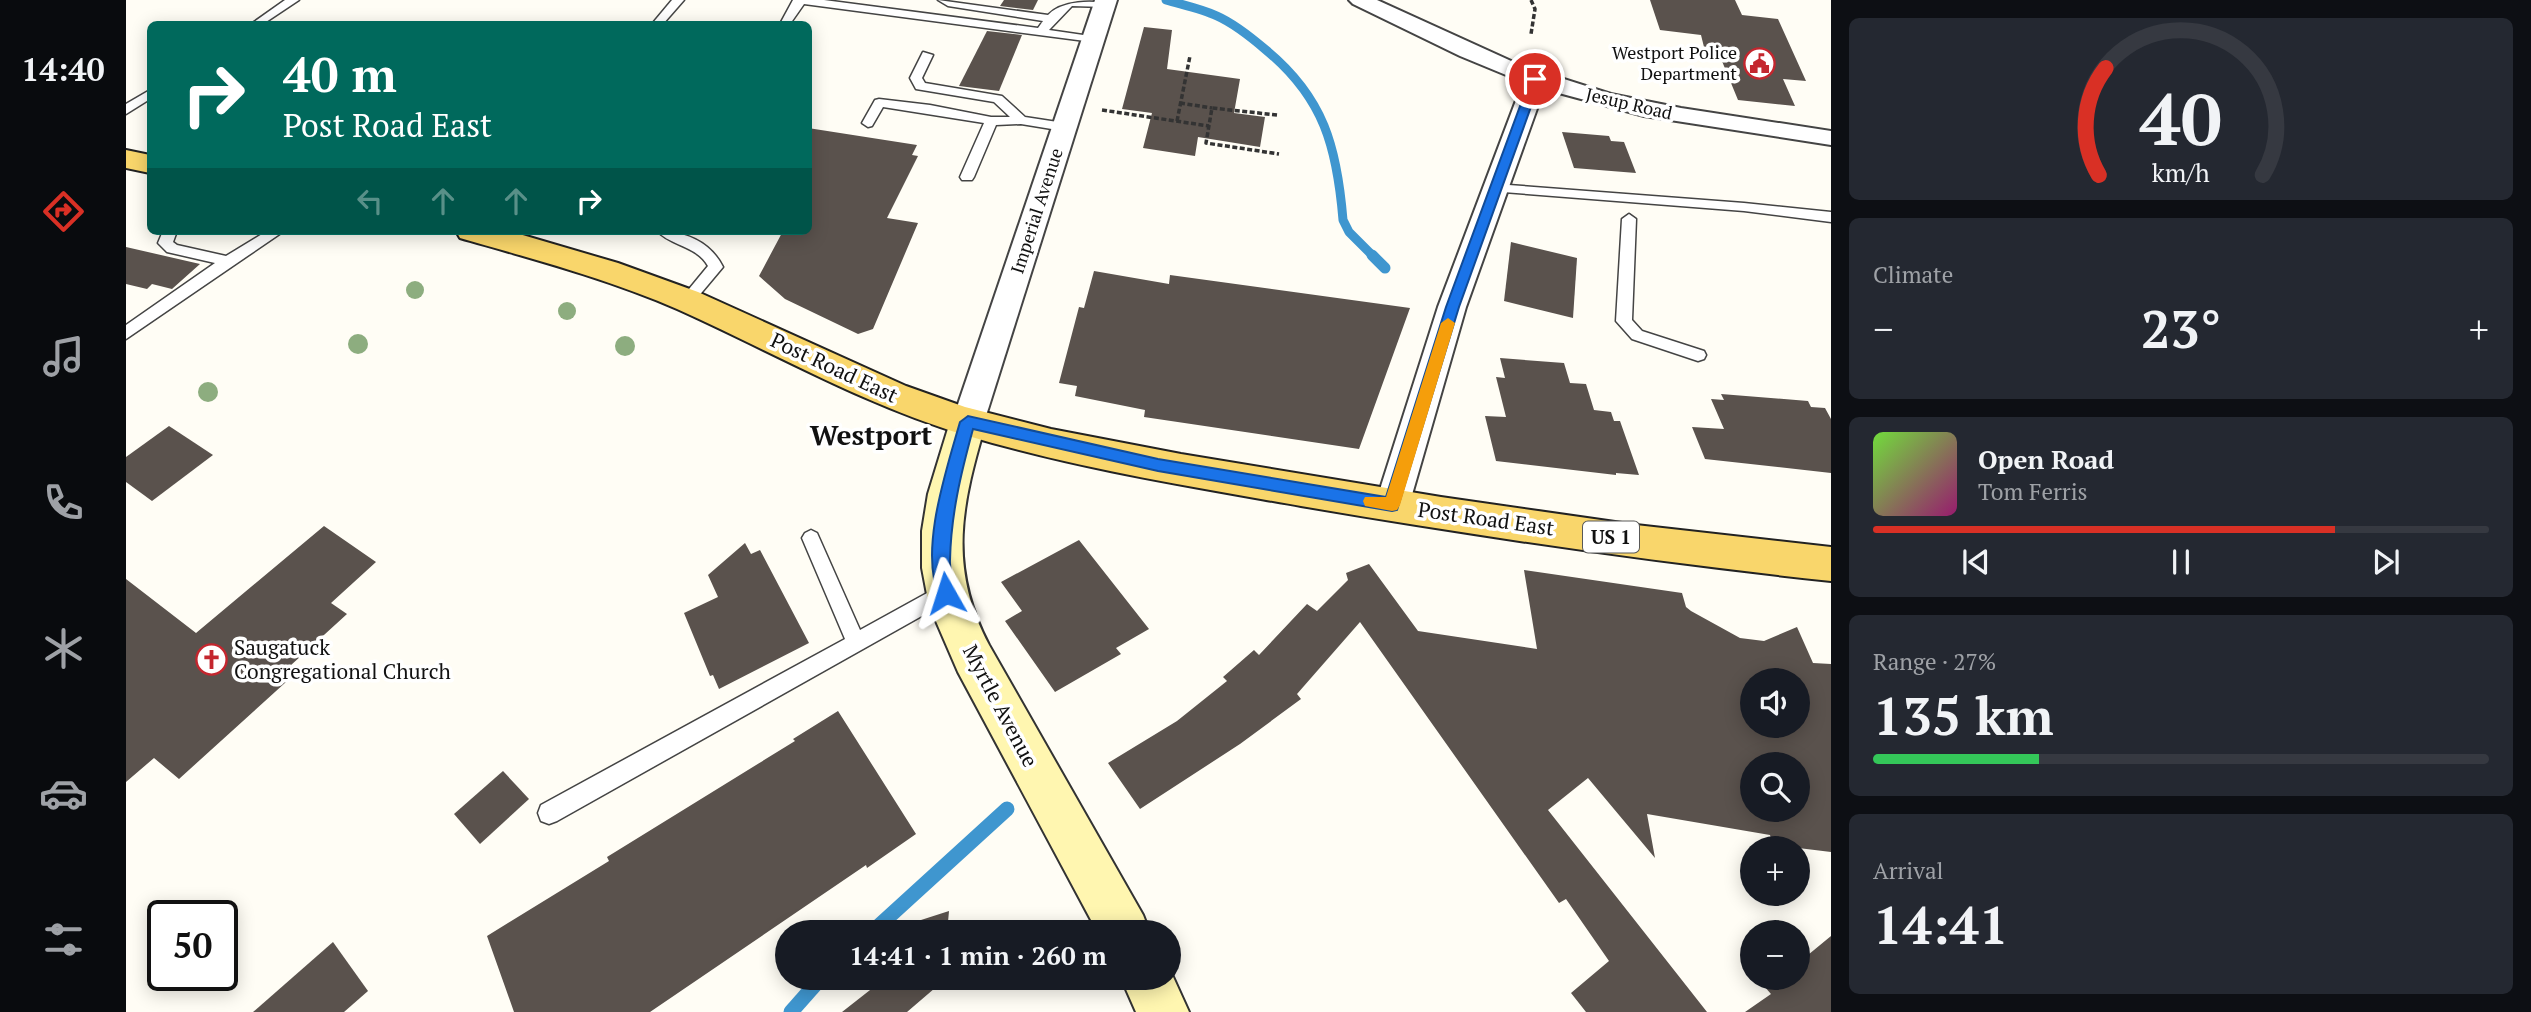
<!DOCTYPE html>
<html lang="en">
<head>
<meta charset="utf-8">
<style>
  :root { --surface:#171b24; --page:#242831; --text:#f1f3f6; --muted:#9ea1a6; --line:#363941; --accent:#d93025 }
  body { margin:0; font-family:"PT Serif",serif; background:var(--page); color:var(--text); height:100vh; display:flex; flex-direction:column; font-size:26px; white-space:nowrap }
  * { box-sizing:border-box; margin:0 }
  p { font-size:23px; color:var(--muted) }
  .icon { flex:none; width:38px; height:38px; fill:none; stroke:currentColor; stroke-width:2; stroke-linecap:round; stroke-linejoin:round }
  .map { position:relative; flex:1; overflow:hidden }
  .panel { display:flex; flex-direction:column; gap:18px; padding:18px; background:#0d0f14; width:700px }
  .panel>* { flex:none }
  .top-card { position:absolute; left:21px; top:21px; width:665px; height:214px; border-radius:10px; box-shadow:0 4px 18px #0003; background:#00695c; color:#fff; overflow:hidden }
  .buttons { position:absolute; left:1614px; top:668px; display:grid; gap:14px }
  .buttons a { display:grid; place-items:center; width:70px; height:70px; border-radius:50%; background:var(--surface); box-shadow:0 4px 18px #0003; font-size:35px }
  .speed { position:absolute; left:21px; top:900px; display:flex; gap:14px; font-size:35px; font-weight:700; text-align:center }
  .speed>* { display:grid; place-content:center; width:91px; height:91px; border-radius:50%; background:var(--surface); box-shadow:0 4px 18px #0003; line-height:1 }
  .speed .limit { border:4px solid #111; border-radius:10px; background:#fff; color:#111 }
  .pin { position:absolute; display:grid; place-items:center; width:60px; height:60px; color:#fff; margin:-30px; border:4px solid #fff; border-radius:50%; box-shadow:0 2px 7px #0007 }
  .me { position:absolute; width:77px; margin:-38px; rotate:354deg; stroke-linejoin:round; filter:drop-shadow(0 0 5px #0008) }
  .turn { display:flex; align-items:center; gap:24px; height:147px; padding:0 21px; font-size:32px }
  .turn .icon { width:91px; height:91px; stroke-width:2.5 }
  .turn b { display:block; font-size:49px; line-height:60px }
  .lanes { display:flex; align-items:center; height:66px; padding:0 21px; background:#0003; justify-content:center; gap:35px; direction:ltr }
  .lanes .off { opacity:.35 }
  .big { font-size:52px; font-weight:700; line-height:1.1 }
  .panel .widget { flex:1; display:flex; flex-direction:column; justify-content:center; gap:10px; min-width:0; padding:0 24px; border-radius:10px; background:var(--page) }
  .panel .dial { align-items:center; gap:0 }
  .dial svg { height:182px; overflow:visible; fill:none; stroke:var(--line); stroke-width:7; stroke-linecap:round; text-anchor:middle }
  .dial text { fill:var(--text); stroke:none }
  .song { display:flex; align-items:center; gap:21px }
  .cover { width:84px; height:84px; border-radius:10px; background:linear-gradient(135deg,hsl(100 70% 55%),hsl(320 70% 35%)) }
  .played { height:7px; border-radius:4px; background:linear-gradient(90deg,var(--accent) 75%,var(--line) 75%) }
  .keys { display:flex; justify-content:space-around; direction:ltr }
  .heat { display:flex; justify-content:space-between; align-items:center; font-size:38px; direction:ltr }
  .charge { height:10px; border-radius:5px; background:linear-gradient(90deg,#34c759 27%,var(--line) 0) }
  .trip { position:absolute; left:649px; top:920px; width:406px; height:70px; border-radius:35px; background:var(--surface); box-shadow:0 4px 18px #0003; font-weight:700; line-height:70px; text-align:center }
  main { display:flex; flex:1; min-height:0 }
  .tabs { display:flex; flex-direction:column; width:126px; justify-content:space-around; align-items:center; background:#090b0e; color:var(--muted) }
  .tabs .icon { width:49px; height:49px }
  .tabs .active { color:var(--accent) }
  .tabs b { font-size:32px; color:var(--text) }
  .map>svg:first-child { display:block }
  .lines { fill:none; stroke-linecap:round; stroke-linejoin:round }
  .stream-far2 { stroke:#3f96cf; stroke-width:9 }
  .stream-far1 { stroke:#3f96cf; stroke-width:11 }
  .stream { stroke:#3f96cf; stroke-width:15 }
  .building { fill:#5a524d; fill-rule:evenodd }
  .lane-casing { stroke:#444; stroke-width:3 }
  .street-casing { stroke:#444; stroke-width:4 }
  .secondary-casing { stroke:#333; stroke-width:4 }
  .primary-casing { stroke:#222; stroke-width:4 }
  .path { stroke:#333; stroke-width:3.5; stroke-dasharray:5 2.5; stroke-linecap:butt }
  .lane { fill:#fff; fill-rule:evenodd }
  .street { fill:#fff; fill-rule:evenodd }
  .secondary { fill:#fff6b0; fill-rule:evenodd }
  .primary { fill:#f9d66b; fill-rule:evenodd }
  .tree { fill:#8dad7f }
  .route { fill:#1a73e8; stroke:#114b97; stroke-width:2 }
  .slow { fill:#f59e0b }
  .labels { text-anchor:middle; stroke-width:7; stroke-linejoin:round; paint-order:stroke }
  .far-poi-label { font-size:18px; fill:#111; stroke:#fff; text-anchor:end }
  .far-street-label { font-size:18px; fill:#111; stroke:#fff }
  .shield { fill:#fff; stroke:#585858; stroke-width:2 }
  .shield-label { font-size:19px; font-weight:bold; fill:#111 }
  .street-label { font-size:21px; fill:#111; stroke:#fff }
  .poi-label { font-size:21px; fill:#111; stroke:#fff; text-anchor:start }
  .district-label { font-size:28px; font-weight:bold; fill:#111; stroke:#fff }
</style>
</head>
<body>
<main>
<nav class="tabs">
<b>14:40</b>
<svg class="icon active" aria-label="directions" viewBox="0 0 24 24"><path d="M12 3l9 9-9 9-9-9zM9 14v-3h6M13 9l2 2-2 2"/></svg>
<svg class="icon" aria-label="music" viewBox="0 0 24 24"><path d="M9 18V5l10-2v13"/><circle cx="6" cy="18" r="3"/><circle cx="16" cy="16" r="3"/></svg>
<svg class="icon" aria-label="phone" viewBox="0 0 24 24"><path d="M5 4h4l2 5-3 2q2 4 5 5l2-3 5 2v4C11 20 4 13 5 4z"/></svg>
<svg class="icon" aria-label="climate" viewBox="0 0 24 24"><path d="M12 3v18M4 7l16 10M4 17L20 7"/></svg>
<svg class="icon" aria-label="car" viewBox="0 0 24 24"><path d="M5 17H2v-5l4-1 3-4h7l3 4 3 1v5h-3M9 17h6M6 11h13"/><circle cx="7" cy="17" r="2"/><circle cx="17" cy="17" r="2"/></svg>
<svg class="icon" aria-label="filters" viewBox="0 0 24 24"><path d="M4 7h16M4 17h16"/><circle cx="9" cy="7" r="2"/><circle cx="15" cy="17" r="2"/></svg>
</nav>
<div class="map">
<svg width="1705" height="1012" viewBox="0 0 1705 1012">
  <rect width="100%" height="100%" fill="#fffdf5"/>
  <g class="lines">
    <!-- stream-far2 -->
    <path class="stream-far2" d="M1040,0C1057,5 1076,9 1091,16C1109,24 1126,38 1140,50C1198,98 1211,147 1217,220L1223,232L1248,257"/>
    <!-- stream-far1 -->
    <polyline class="stream-far1" points="1246,255 1259,268"/>
    <!-- stream -->
    <g class="stream">
      <polyline points="745,933 881,809"/>
      <polyline points="665,1012 695,978"/>
    </g>
  </g>
  <!-- building -->
  <g class="building">
    <polygon points="878,0 912,0 907,10 874,6"/>
    <polygon points="1524,0 1609,0 1616,15 1652,19 1680,81 1657,79 1669,106 1612,100 1591,49 1578,47 1575,35 1534,30"/>
    <polygon points="1018,27 1046,30 1041,69 1114,79 1108,113 1139,117 1134,147 1072,137 1069,156 1017,148 1026,113 996,109"/>
    <polygon points="861,31 896,35 873,91 833,86"/>
    <polygon points="682,128 791,145 786,155 792,156 761,218 792,223 747,329 732,334 659,299 633,276 657,231 682,231"/>
    <polygon points="1436,132 1483,136 1485,141 1498,142 1510,173 1448,168"/>
    <polygon points="1385,242 1451,258 1447,318 1378,301"/>
    <polygon points="0,247 74,264 46,289 26,284 21,289 0,284"/>
    <polygon points="968,271 1043,284 1044,275 1284,308 1233,449 1018,417 1019,410 949,396 951,386 933,383 953,307 958,308"/>
    <polygon points="1374,358 1438,363 1444,383 1460,384 1468,410 1485,412 1488,421 1494,421 1513,475 1490,473 1490,475 1370,461 1359,416 1380,417 1370,377 1379,378"/>
    <polygon points="1595,394 1682,401 1685,407 1699,408 1705,419 1705,473 1579,459 1566,427 1598,429 1585,399 1598,400"/>
    <polygon points="43,426 87,455 26,501 0,482 0,457"/>
    <polygon points="198,526 250,562 205,603 221,614 153,676 160,682 53,779 28,758 0,782 0,579 70,633"/>
    <polygon points="953,540 1023,629 990,648 995,654 929,692 879,621 896,611 875,582"/>
    <polygon points="619,543 625,554 634,550 683,643 593,689 587,675 584,676 558,613 592,597 582,575"/>
    <path d="M1243,564L1292,631L1411,649L1398,570L1556,593L1560,607L1565,611L1614,638L1638,641L1671,627L1687,663L1705,664V852L1647,845L1644,835L1521,814L1529,858L1462,778L1422,810L1581,1012H1460L1445,993L1483,961L1440,899L1433,903L1234,622L1171,694L1175,699L1114,744L1014,809L982,763L1051,721L1101,681L1097,677L1128,650L1133,655L1181,604L1191,611L1222,580L1220,573ZM1626,681H1671V726H1626ZM1626,765H1671V810H1626Z"/>
    <polygon points="712,711 790,834 741,868 740,865 524,1012 388,1012 361,936 483,861 481,857 669,741 667,739"/>
    <polygon points="377,771 403,799 354,844 328,814"/>
    <polygon points="823,911 821,933 779,933 795,920"/>
    <polygon points="1705,936 1705,1012 1619,1012 1645,994 1631,978 1671,978 1671,964"/>
    <polygon points="207,942 242,991 218,1012 127,1012"/>
    <polygon points="750,978 816,978 816,982 781,1012 716,1012 753,983"/>
  </g>
  <g class="lines">
    <defs>
      <g id="lane">
        <polygon points="159,0 173,0 137,24 125,24"/>
        <polygon points="546,0 558,0 537,24 526,24"/>
        <path d="M667,0H698L912,28L917,21L822,6L812,0L922,15C936,0 967,0 985,4L979,7L946,6L923,30L971,37L973,39L967,42L678,4L664,24H654Z"/>
        <polygon points="797,52 807,55 796,78 799,83 876,96 899,117 938,123 944,127 938,131 895,124 870,125 848,177 846,180 836,180 834,177 858,123 757,107 746,126 742,127 736,123 749,100 753,99 804,105 865,117 884,117 868,102 790,89 784,78"/>
        <polygon points="24,90 24,99 0,114 0,104"/>
        <polygon points="1369,184 1618,203 1705,212 1705,222 1618,211 1364,191 1364,185"/>
        <polygon points="1503,214 1510,219 1506,320 1516,331 1578,351 1580,355 1578,359 1572,361 1506,339 1490,321 1496,219"/>
        <polygon points="37,231 51,231 47,242 51,245 100,256 141,231 158,231 0,339 0,325 89,263 41,252 32,243"/>
        <path d="M531,231C558,231 584,241 597,267L566,304H556L554,300L582,266C571,246 545,246 531,231Z"/>
        <polygon points="685,530 691,533 734,630 812,587 819,585 826,587 828,593 826,599 431,821 423,824 415,821 412,813 415,805 719,639 676,538 679,533"/>
      </g>
      <g id="street">
        <polygon points="969,0 991,0 858,422 853,431 842,434 831,431 826,422"/>
        <polygon points="1223,0 1251,0 1394,65 1485,94 1555,108 1705,131 1705,145 1518,116 1418,89 1340,307 1283,505 1278,515 1266,519 1254,515 1249,505 1312,307 1397,82 1334,56 1227,4"/>
      </g>
      <g id="secondary">
        <path d="M842,408L855,412L860,422C836,504 821,565 863,645L1017,915L1024,933H972L832,672L803,605L796,568V531L802,494L824,422L829,412Z"/>
        <polygon points="1043,968 1063,1012 1010,1012 995,978 1043,978"/>
      </g>
      <g id="primary">
        <polygon points="0,150 24,155 24,173 0,168"/>
        <path d="M330,231H383L492,263L572,292L780,386L839,407L925,429L1055,454L1315,497L1510,525L1705,547V581C1527,562 1351,536 1175,506C1062,486 949,468 839,435C738,405 647,352 551,309C482,279 407,259 334,238Z"/>
      </g>
    </defs>
    <!-- lane casing -->
    <use href="#lane" class="lane-casing"/>
    <!-- street casing -->
    <use href="#street" class="street-casing"/>
    <!-- secondary casing -->
    <use href="#secondary" class="secondary-casing"/>
    <!-- primary casing -->
    <use href="#primary" class="primary-casing"/>
    <!-- path -->
    <g class="path">
      <polyline points="1405,0 1409,9 1405,34"/>
      <polyline points="1054,103 1086,108"/>
      <polyline points="976,110 1083,126"/>
      <polyline points="1151,115 1086,108 1080,143 1153,154"/>
      <polyline points="1051,121 1064,56"/>
    </g>
    <!-- lane -->
    <use href="#lane" class="lane"/>
    <!-- street -->
    <use href="#street" class="street"/>
    <!-- secondary -->
    <use href="#secondary" class="secondary"/>
    <!-- primary -->
    <use href="#primary" class="primary"/>
  </g>
  <!-- trees -->
  <g class="tree">
    <circle cx="289" cy="290" r="9"/>
    <circle cx="441" cy="311" r="9"/>
    <circle cx="232" cy="344" r="10"/>
    <circle cx="499" cy="346" r="10"/>
    <circle cx="82" cy="392" r="10"/>
  </g>
  <!-- route -->
  <path class="route" d="M1409,76L1415,79L1333,307L1271,510L1266,511L1032,471L847,429C835,473 825,514 824,560C823,572 831,587 826,598L820,600L814,598C792,552 821,468 834,422L842,416L1032,459L1260,497L1320,307L1404,79Z"/>
  <!-- slow -->
  <polygon class="slow" points="1322,318 1329,323 1274,505 1271,510 1266,511 1239,506 1237,501 1239,497 1260,497 1315,323"/>
  <!-- icons -->
  <defs>
    <symbol id="civic-ring" viewBox="-11 -11 22 22"><circle r="9.5" fill="#fff" stroke="#c4262e" stroke-width="1.5"/><path d="M-.6-6.5H3V-4.5H.6V-3L4-1V1h2V6H-6V1h2V-1L-.6-3ZM-1.2 2.5V6h2.4V2.5Z" fill="#c4262e"/></symbol>
    <symbol id="church-ring" viewBox="-11 -11 22 22"><circle r="9.5" fill="#fff" stroke="#c4262e" stroke-width="1.5"/><path d="M-1.2-6h2.4v3.5h3.3v2.4h-3.3V6h-2.4V-.1h-3.3v-2.4h3.3Z" fill="#c4262e"/></symbol>
  </defs>
  <g fill-rule="evenodd">
    <use href="#civic-ring" x="1616" y="46" width="35" height="35"/>
    <use href="#church-ring" x="68" y="642" width="35" height="35"/>
  </g>
  <g class="labels">
    <!-- far-poi labels -->
    <g class="far-poi-label">
      <text x="1611" y="59">Westport Police<tspan x="1611" dy="21">Department</tspan></text>
    </g>
    <!-- far-street labels -->
    <g class="far-street-label">
      <text transform="translate(1503 104) rotate(13)" y="6">Jesup Road</text>
      <text transform="translate(911 211) rotate(-72)" y="6">Imperial Avenue</text>
    </g>
    <!-- shield labels -->
    <rect class="shield" x="1457" y="521.5" width="56" height="31" rx="5"/>
    <g class="shield-label">
      <text x="1485" y="544">US 1</text>
    </g>
    <!-- street labels -->
    <g class="street-label">
      <text transform="translate(708 368) rotate(25)" y="7">Post Road East</text>
      <text transform="translate(1360 519) rotate(8)" y="7">Post Road East</text>
      <text transform="translate(874 706) rotate(62)" y="7">Myrtle Avenue</text>
    </g>
    <!-- poi labels -->
    <g class="poi-label">
      <text x="108" y="655">Saugatuck<tspan x="108" dy="24">Congregational Church</tspan></text>
    </g>
    <!-- district labels -->
    <g class="district-label">
      <text x="745" y="445">Westport</text>
    </g>
  </g>
</svg>
<div class="buttons">
<a><svg class="icon" aria-label="sound" viewBox="0 0 24 24"><path d="M4 9h4l5-4v14l-5-4H4zM17 9q2 3 0 6"/></svg></a>
<a><svg class="icon" aria-label="search" viewBox="0 0 24 24"><circle cx="10" cy="10" r="6"/><path d="M15 15l6 6"/></svg></a>
<a>+</a>
<a>−</a>
</div>
<div class="speed"><div class="limit">50</div></div>
<div class="pin" style="left:1409px;top:79px;background:#d93025"><svg class="icon" aria-label="arrive" viewBox="0 0 24 24"><path d="M6 21V4h12l-3 4 3 4H6"/></svg></div>
<svg class="me" style="left:820px;top:593px" viewBox="-20 -20 40 40"><path d="M0-17L14 15 0 8-14 15z" fill="#1a73e8" stroke="#fff" stroke-width="4"/></svg>
<div class="trip">14:41 · 1 min · 260 m</div>
<div class="top-card">
<div class="turn"><svg class="icon" aria-label="right" viewBox="0 0 24 24"><path d="M7 20v-9h11M14 6l5 5-5 5"/></svg><div><b>40 m</b>Post Road East</div></div>
<div class="lanes"><svg class="icon off" aria-label="left" viewBox="0 0 24 24"><path d="M17 20v-9H6M10 6l-5 5 5 5"/></svg><svg class="icon off" aria-label="ahead" viewBox="0 0 24 24"><path d="M12 20V5M6 11l6-6 6 6"/></svg><svg class="icon off" aria-label="ahead" viewBox="0 0 24 24"><path d="M12 20V5M6 11l6-6 6 6"/></svg><svg class="icon" aria-label="right" viewBox="0 0 24 24"><path d="M7 20v-9h11M14 6l5 5-5 5"/></svg></div>
</div>
</div>
<section class="panel">
<div class="widget dial"><svg viewBox="0 0 100 80">
<path d="M14 69A42 42 0 1 1 86 69"/>
<path d="M14 69A42 42 0 0 1 17 22" stroke="#d93025"/>
<text x="50" y="56" font-size="32" font-weight="700">40</text>
<text x="50" y="72" font-size="11">km/h</text>
</svg></div>
<div class="widget"><p>Climate</p>
<div class="heat"><a>−</a><b class="big">23°</b><a>+</a></div>
</div>
<div class="widget">
<div class="song"><i class="cover"></i><div><b>Open Road</b><p>Tom Ferris</p></div></div>
<div class="played"></div>
<div class="keys"><svg class="icon" aria-label="previous" viewBox="0 0 24 24"><path d="M18 5L8 12l10 7zM5 5v14"/></svg><svg class="icon" aria-label="pause" viewBox="0 0 24 24"><path d="M8 5v14M16 5v14"/></svg><svg class="icon" aria-label="next" viewBox="0 0 24 24"><path d="M6 5l10 7-10 7zM19 5v14"/></svg></div>
</div>
<div class="widget"><p>Range · 27%</p><b class="big">135 km</b><div class="charge"></div></div>
<div class="widget"><p>Arrival</p><b class="big">14:41</b></div>
</section>
</main>
</body>
</html>
